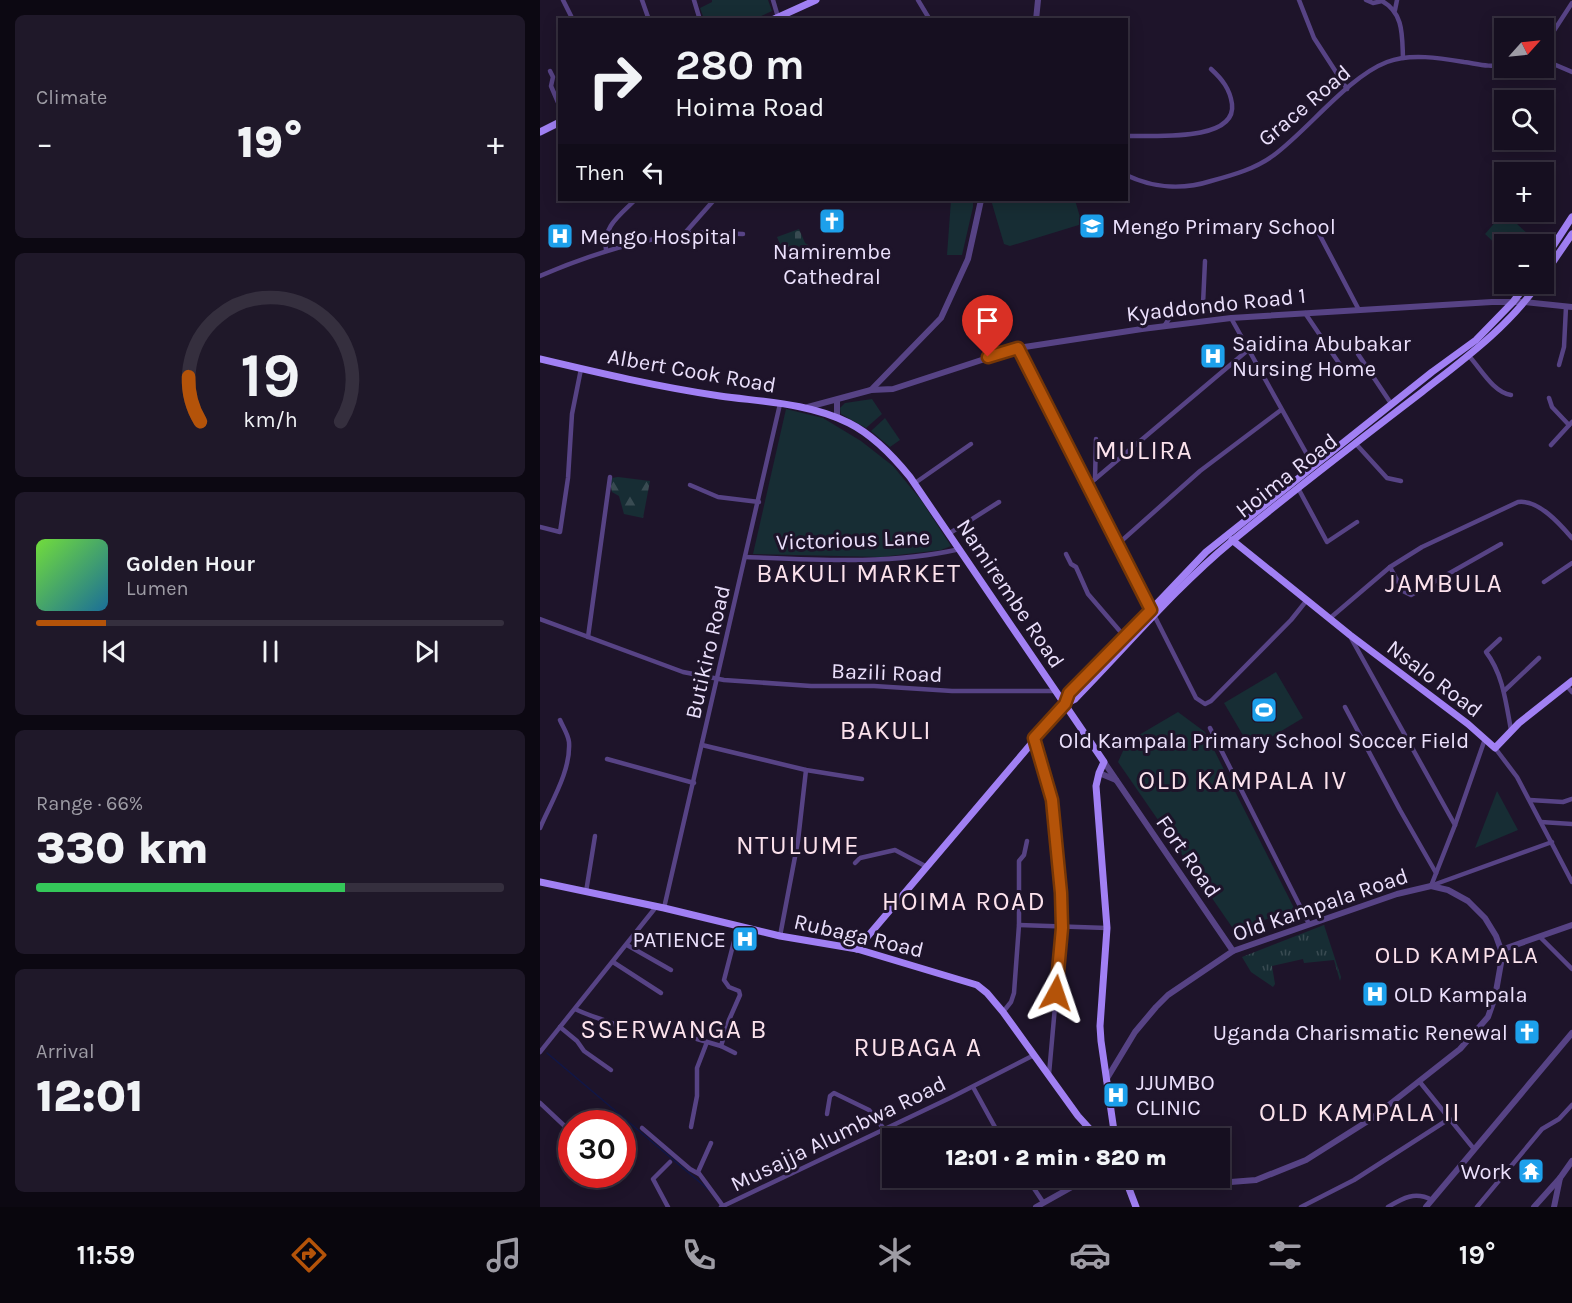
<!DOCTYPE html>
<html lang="en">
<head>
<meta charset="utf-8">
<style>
  :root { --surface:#160f20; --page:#1f1829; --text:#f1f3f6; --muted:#9e9ca5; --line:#352f3e; --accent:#b45309 }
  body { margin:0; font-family:Karla,sans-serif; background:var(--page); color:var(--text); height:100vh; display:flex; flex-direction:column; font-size:22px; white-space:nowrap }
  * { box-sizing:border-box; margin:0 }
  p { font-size:20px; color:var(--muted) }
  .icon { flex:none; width:33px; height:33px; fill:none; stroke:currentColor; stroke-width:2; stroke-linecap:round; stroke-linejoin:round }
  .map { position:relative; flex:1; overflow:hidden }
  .sheet { display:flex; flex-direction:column; gap:15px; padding:15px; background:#0c0812; width:540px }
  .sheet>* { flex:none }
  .banner { position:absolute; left:18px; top:18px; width:570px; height:183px; border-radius:0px; box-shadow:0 3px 15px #0003,0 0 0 2px var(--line); background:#160f20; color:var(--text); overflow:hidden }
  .needle { width:39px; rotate:63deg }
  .fabs { position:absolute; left:954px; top:18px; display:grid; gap:12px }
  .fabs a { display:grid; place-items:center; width:60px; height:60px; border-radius:0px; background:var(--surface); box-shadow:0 3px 15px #0003,0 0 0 2px var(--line); font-size:30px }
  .speed { position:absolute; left:18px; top:1110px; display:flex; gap:12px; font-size:30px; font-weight:700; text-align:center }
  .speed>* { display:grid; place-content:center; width:78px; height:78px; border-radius:50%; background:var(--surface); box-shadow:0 3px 15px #0003,0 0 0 2px var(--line); line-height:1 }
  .speed .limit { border:9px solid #d22; background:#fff; color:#111 }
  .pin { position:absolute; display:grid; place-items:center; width:51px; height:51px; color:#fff; margin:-62px -26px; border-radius:50% 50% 50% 0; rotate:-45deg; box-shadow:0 0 6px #0007 }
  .pin .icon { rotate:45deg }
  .me { position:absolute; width:66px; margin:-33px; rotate:5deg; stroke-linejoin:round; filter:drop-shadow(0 0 4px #0008) }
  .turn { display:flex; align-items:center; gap:21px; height:126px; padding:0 18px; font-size:27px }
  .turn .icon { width:78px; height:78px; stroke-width:2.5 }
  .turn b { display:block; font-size:42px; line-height:51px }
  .then { display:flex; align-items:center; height:57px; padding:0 18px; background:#0003; gap:12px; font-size:22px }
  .big { font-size:45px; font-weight:800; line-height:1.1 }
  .sheet .widget { flex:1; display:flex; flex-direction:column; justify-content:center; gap:9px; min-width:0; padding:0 21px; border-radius:9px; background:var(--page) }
  .sheet .dial { align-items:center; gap:0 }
  .dial svg { height:156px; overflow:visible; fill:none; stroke:var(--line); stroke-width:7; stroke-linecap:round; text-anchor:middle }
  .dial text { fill:var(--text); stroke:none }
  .song { display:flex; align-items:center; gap:18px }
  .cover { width:72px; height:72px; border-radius:9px; background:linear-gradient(135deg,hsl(100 70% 55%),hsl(200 70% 35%)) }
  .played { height:6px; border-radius:3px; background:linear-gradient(90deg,var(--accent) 15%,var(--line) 15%) }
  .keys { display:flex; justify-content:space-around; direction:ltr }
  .heat { display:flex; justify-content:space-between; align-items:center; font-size:33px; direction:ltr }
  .charge { height:9px; border-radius:4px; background:linear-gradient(90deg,#34c759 66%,var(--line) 0) }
  .trip { position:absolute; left:342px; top:1128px; width:348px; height:60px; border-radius:0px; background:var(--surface); box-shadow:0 3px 15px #0003,0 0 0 2px var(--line); font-weight:800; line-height:60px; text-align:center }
  .tab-bar { display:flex; height:96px; justify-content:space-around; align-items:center; background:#09060d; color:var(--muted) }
  .tab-bar .icon { width:42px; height:42px }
  .tab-bar .selected { color:var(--accent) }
  .tab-bar b { font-size:27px; color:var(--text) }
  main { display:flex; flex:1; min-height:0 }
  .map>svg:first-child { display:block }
  .grass { fill:#172d34 }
  .forest { fill:url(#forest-firs) }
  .cemetery { fill:url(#cemetery-stones) }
  .park { fill:url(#park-tufts) }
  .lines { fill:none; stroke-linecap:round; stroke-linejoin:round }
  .stream { stroke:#101647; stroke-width:1.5 }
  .minor { stroke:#574385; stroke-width:4.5 }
  .tertiary { stroke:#574385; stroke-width:6 }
  .secondary { stroke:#a180f4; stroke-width:7 }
  .route-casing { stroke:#753606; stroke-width:15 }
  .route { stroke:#b45309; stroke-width:10 }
  .labels { text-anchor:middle; stroke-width:6; stroke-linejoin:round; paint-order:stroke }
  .street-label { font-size:22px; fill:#ebe0fc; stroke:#1e142a }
  .poi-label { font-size:22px; fill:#ebe0fc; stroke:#1e142a; text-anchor:start }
  .neighbourhood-label { font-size:24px; letter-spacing:1.5px; fill:#fce2ec; stroke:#1e142a }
  .quarter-label { font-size:26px; letter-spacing:1.5px; fill:#fce2ec; stroke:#1e142a }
</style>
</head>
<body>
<main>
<section class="sheet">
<div class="widget"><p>Climate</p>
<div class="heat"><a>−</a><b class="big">19°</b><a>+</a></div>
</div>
<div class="widget dial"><svg viewBox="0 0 100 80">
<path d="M14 69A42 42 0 1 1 86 69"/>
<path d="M14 69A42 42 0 0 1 8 46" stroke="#b45309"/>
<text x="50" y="56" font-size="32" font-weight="700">19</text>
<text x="50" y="72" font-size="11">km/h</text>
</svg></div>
<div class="widget">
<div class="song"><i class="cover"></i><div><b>Golden Hour</b><p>Lumen</p></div></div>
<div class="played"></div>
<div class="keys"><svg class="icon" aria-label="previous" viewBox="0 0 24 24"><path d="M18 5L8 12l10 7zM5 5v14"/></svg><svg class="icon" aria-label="pause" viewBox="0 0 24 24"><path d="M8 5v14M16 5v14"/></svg><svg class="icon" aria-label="next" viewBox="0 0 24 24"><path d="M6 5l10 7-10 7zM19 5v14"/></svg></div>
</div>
<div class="widget"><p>Range · 66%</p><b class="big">330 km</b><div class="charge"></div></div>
<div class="widget"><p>Arrival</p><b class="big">12:01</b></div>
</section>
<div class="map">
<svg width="1032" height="1207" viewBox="0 0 1032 1207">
  <defs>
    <pattern id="forest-firs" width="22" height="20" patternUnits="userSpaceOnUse" patternTransform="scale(1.5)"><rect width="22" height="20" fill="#172d34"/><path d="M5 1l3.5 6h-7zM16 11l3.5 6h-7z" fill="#394b52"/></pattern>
    <pattern id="cemetery-stones" width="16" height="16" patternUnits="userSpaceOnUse" patternTransform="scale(1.5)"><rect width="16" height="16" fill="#172d34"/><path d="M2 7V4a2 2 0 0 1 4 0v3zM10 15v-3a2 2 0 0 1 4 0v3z" fill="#394b52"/></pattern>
    <pattern id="park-tufts" width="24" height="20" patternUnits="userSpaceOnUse" patternTransform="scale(1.5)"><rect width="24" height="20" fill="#172d34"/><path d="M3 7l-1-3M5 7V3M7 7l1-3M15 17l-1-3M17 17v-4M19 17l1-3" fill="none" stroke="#394b52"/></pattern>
  </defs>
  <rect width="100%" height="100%" fill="#1e142a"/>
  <!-- grass -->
  <g class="grass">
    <polygon points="172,0 228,0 232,11 215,19 164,19 160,8 172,2"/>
    <polygon points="411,200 433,200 433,207 422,255 407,255"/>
    <polygon points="451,200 535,200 542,224 470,246 464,244"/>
    <polygon points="964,212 988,234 979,244 964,244 964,252 945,234"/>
    <polygon points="332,399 342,414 326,428 301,414 300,408 305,403"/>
    <polygon points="246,409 283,418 321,441 353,466 381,500 411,546 401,550 341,557 213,554"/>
    <polygon points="345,418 360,440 350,447 331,431"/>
    <polygon points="736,672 763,718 711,749 684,703"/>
    <polygon points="638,712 665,732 755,910 694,930 578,762 587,742"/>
    <polygon points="957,791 978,830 935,848"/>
  </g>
  <!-- forest -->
  <polygon class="forest" points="78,477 110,481 103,518 84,514 79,496 72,492 70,483 72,478"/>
  <!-- cemetery -->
  <path class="cemetery" d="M259,229L265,243L276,251V256C255,269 244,254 237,237Z"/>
  <!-- park -->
  <polygon class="park" points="784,925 801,977 800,981 794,960 764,963 763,959 732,966 735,984 733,987 711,972 702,957"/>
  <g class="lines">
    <!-- stream -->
    <polyline class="stream" points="7,1053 169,1190"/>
    <!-- minor -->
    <g class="minor">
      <polyline points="23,0 33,20"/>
      <polyline points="102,0 109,20"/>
      <polyline points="154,0 160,20"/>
      <polyline points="233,0 238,17"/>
      <polyline points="378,0 390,20"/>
      <polyline points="759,0 774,38 807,89"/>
      <path d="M826,0L833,3L842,1C864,13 862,36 863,58"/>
      <polyline points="855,10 857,0"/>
      <polyline points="1004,45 1010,62"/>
      <polyline points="1004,46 1032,3"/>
      <polyline points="1004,60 1032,72"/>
      <polyline points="10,71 13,77 11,86 20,107"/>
      <path d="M586,136C610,135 697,143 692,104C690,89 682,79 671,69"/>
      <path d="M586,175C613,188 643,190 671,181C693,175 715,169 734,155C769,129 808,77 847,62C870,53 900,58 924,62C938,64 950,68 964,64"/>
      <polyline points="776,228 819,310"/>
      <polyline points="144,234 174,200"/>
      <path d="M66,250C62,227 80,215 95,200"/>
      <path d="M0,276C46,256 93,241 143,234C162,231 184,234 203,234"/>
      <polyline points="765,313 805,372"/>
      <polyline points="691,318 774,467"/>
      <polyline points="625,325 630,317 663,304 665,261"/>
      <polyline points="818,354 852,405"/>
      <path d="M929,356C941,369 953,392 971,395"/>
      <polyline points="1019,365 1024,347 1026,307"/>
      <polyline points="1009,398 1012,407 1029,425"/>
      <polyline points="816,444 847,478 861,481"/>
      <polyline points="1011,445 1032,422"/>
      <polyline points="555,479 556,439"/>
      <polyline points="375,483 431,444"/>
      <polyline points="150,485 178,497 219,502"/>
      <polyline points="548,485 708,350"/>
      <polyline points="758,488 787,542 817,522"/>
      <polyline points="0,527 20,532 28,478 32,414 41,369"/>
      <polyline points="410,533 459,502"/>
      <polyline points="578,544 660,471 741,410"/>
      <polyline points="526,554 531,564 536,567 548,594 585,637"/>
      <path d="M206,557C277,560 350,565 420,549"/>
      <polyline points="850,567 863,591 871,595 961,544"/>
      <polyline points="1004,582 1032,563"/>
      <polyline points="614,615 656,698 665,704 671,701 751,620 767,600"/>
      <polyline points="0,619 143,672 184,680 271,686 334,686 412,691 516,691"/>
      <path d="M789,619L850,567L882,547L978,502C998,499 1020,524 1032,538"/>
      <polyline points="48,637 70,477"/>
      <polyline points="811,638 915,825"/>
      <path d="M960,639L946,652C963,674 966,703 971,730"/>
      <polyline points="1026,685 1032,692"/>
      <polyline points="964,691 999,658"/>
      <polyline points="805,707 860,810 896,873"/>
      <polyline points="670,728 769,924"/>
      <polyline points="494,739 512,800 521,893 522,928 509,1074"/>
      <polyline points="162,745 266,770 322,779"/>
      <polyline points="955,748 977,777 1032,882"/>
      <polyline points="67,759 154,783"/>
      <polyline points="990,800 1023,802 1032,799"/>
      <polyline points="1001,822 1032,824"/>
      <path d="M0,828C11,802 31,771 29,742C28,734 23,727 20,720"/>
      <polyline points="315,863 320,858 355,850 387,867"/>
      <polyline points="893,885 1012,842"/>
      <polyline points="891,886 915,825 945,739"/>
      <polyline points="46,892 55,836"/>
      <polyline points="124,908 240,404"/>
      <polyline points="479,925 567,928"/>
      <polyline points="240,936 258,841 266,770"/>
      <polyline points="1000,937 1032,969"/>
      <polyline points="87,945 131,970"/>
      <polyline points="73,962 121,993"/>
      <path d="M35,1009C51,1017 67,1020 83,1028"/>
      <polyline points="463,1012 471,1002 474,993 479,925 479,861 484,855 487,841"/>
      <polyline points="20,1027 37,1041 44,1051 71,1070"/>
      <polyline points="157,1039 181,1046 195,1053"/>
      <polyline points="181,1046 189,1020 200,995 199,991 189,987 184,980 198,926"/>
      <polyline points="0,1052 116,907"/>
      <polyline points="879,1081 934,1149"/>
      <polyline points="433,1087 461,1138"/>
      <polyline points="0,1103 32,1133"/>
      <polyline points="287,1114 290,1096 294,1093 329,1110 344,1129"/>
      <polyline points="151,1127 157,1096 157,1068 167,1042"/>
      <polyline points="102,1128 150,1169 159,1174"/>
      <polyline points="171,1143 158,1172 183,1206"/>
      <polyline points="487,1178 503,1202"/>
      <polyline points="128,1207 113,1179 130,1162"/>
      <polyline points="181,1207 410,1098 494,1055"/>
      <polyline points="761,1207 814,1180 909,1119"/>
      <path d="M848,1207C863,1198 875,1191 892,1200"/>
      <polyline points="937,1207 1002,1129 1019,1119 1032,1105"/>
    </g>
    <!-- tertiary -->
    <g class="tertiary">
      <polyline points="496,20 498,0"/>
      <polyline points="478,348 611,610"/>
      <polyline points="331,390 353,389 478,348 602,329 691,318 952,302 984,302 1032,307"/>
      <polyline points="268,407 331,390 401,318 428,259 441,200"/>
      <polyline points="297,418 297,401"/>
      <polyline points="564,762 693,951"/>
      <polyline points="559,773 576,780"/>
      <polyline points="961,950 1032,925"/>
      <polyline points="566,1080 595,1032 616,1007 628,995 693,951 857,894 891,886 908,890 928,901 945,918 956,936 961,950 961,963 955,997 948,1017 920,1049 831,1119 766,1160 716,1180 665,1184 625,1178"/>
      <polyline points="589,1189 597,1178"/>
      <polyline points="496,1207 548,1178"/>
      <polyline points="886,1207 1032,1033"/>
      <polyline points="994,1207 1020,1178 1032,1161"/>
      <polyline points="1014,1207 1020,1178"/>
    </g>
    <!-- secondary -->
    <g class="secondary">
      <polyline points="232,20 276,0"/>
      <polyline points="0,132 20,122"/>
      <polyline points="1004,260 1032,217"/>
      <polyline points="1004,275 1032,234"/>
      <path d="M0,359C59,373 119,387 180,396C223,402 269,403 309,423C333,435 353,456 370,477L564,762L559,773L556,786L567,928L560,1026L561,1041L575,1138"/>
      <polyline points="692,540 810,635 928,724 955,748 979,723 1032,681"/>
      <path d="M525,704L535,699C587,646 635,588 692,541C754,490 818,441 882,392C924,359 967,328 998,284"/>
      <polyline points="0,882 124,908 240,936 317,949 437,985 447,993 463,1012 538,1116 558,1138"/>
      <polyline points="317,949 525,704 529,693 585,637 666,552 892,372 936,340 973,302 987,284"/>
      <polyline points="585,1178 596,1207"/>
    </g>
  </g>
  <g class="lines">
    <defs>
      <polyline id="route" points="448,357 478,348 611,610 529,693 525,704 494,738 512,800 521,893 522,928 516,993"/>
    </defs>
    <!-- route casing -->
    <use href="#route" class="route-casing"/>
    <!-- route -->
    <use href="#route" class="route"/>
  </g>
  <!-- icons -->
  <defs>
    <symbol id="church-square" viewBox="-11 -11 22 22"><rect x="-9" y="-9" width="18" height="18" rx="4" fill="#1da0eb" stroke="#1e142a"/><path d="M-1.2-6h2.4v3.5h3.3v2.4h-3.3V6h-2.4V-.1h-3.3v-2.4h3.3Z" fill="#fff"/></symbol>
    <symbol id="school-square" viewBox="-11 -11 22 22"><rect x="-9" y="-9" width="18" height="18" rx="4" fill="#1da0eb" stroke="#1e142a"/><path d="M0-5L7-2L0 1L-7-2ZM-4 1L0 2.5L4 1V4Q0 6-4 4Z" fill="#fff"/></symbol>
    <symbol id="hospital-square" viewBox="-11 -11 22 22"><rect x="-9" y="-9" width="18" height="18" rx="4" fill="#1da0eb" stroke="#1e142a"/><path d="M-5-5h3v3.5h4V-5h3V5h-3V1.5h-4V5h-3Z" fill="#fff"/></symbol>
    <symbol id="stadium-square" viewBox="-11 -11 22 22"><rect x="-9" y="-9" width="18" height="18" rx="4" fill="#1da0eb" stroke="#1e142a"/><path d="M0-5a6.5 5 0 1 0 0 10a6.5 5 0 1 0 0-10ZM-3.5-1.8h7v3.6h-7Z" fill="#fff"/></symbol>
    <symbol id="temple-square" viewBox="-11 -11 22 22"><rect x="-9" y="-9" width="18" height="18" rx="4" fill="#1da0eb" stroke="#1e142a"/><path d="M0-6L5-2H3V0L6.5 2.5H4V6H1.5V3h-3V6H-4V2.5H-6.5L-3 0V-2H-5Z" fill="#fff"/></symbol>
  </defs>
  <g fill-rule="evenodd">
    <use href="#church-square" x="277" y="206" width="30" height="30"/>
    <use href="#school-square" x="537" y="211" width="30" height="30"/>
    <use href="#hospital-square" x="5" y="221" width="30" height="30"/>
    <use href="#hospital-square" x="658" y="341" width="30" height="30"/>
    <use href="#stadium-square" x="709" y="695" width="30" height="30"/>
    <use href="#hospital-square" x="190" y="924" width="30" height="30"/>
    <use href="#hospital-square" x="820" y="979" width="30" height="30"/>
    <use href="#church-square" x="972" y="1017" width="30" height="30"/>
    <use href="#hospital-square" x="561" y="1080" width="30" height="30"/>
    <use href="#temple-square" x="976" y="1156" width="30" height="30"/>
  </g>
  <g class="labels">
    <!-- street labels -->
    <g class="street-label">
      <text transform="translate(764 105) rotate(-40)" y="8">Grace Road</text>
      <text transform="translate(676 304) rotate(-6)" y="8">Kyaddondo Road 1</text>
      <text transform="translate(152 370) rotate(10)" y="8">Albert Cook Road</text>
      <text transform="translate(746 475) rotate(-38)" y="8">Hoima Road</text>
      <text transform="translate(313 539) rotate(-2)" y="8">Victorious Lane</text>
      <text transform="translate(471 593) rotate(56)" y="8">Namirembe Road</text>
      <text transform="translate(167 652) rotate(-77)" y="8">Butikiro Road</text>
      <text transform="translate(347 672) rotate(2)" y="8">Bazili Road</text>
      <text transform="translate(895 678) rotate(37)" y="8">Nsalo Road</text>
      <text transform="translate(649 856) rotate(55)" y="8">Fort Road</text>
      <text transform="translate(780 904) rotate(-19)" y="8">Old Kampala Road</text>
      <text transform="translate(319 935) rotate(13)" y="8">Rubaga Road</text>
      <text transform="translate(298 1133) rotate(-26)" y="8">Musajja Alumbwa Road</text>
    </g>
    <!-- poi labels -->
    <g class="poi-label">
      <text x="572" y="234">Mengo Primary School</text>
      <text x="40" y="244">Mengo Hospital</text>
      <text x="292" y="259" text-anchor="middle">Namirembe<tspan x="292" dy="25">Cathedral</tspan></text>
      <text x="692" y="351">Saidina Abubakar<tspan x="692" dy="25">Nursing Home</tspan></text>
      <text x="724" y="748" text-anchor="middle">Old Kampala Primary School Soccer Field</text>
      <text x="186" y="947" text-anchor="end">PATIENCE</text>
      <text x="854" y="1002">OLD Kampala</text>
      <text x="968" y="1040" text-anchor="end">Uganda Charismatic Renewal</text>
      <text x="596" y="1090">JJUMBO<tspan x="596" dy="25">CLINIC</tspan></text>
      <text x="972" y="1179" text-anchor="end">Work</text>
    </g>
    <!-- neighbourhood labels -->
    <g class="neighbourhood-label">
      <text x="917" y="963">OLD KAMPALA</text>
    </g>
    <!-- quarter labels -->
    <g class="quarter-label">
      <text x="604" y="459">MULIRA</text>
      <text x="319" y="582">BAKULI MARKET</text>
      <text x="904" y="592">JAMBULA</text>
      <text x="346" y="739">BAKULI</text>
      <text x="703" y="789">OLD KAMPALA IV</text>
      <text x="258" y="854">NTULUME</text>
      <text x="424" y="910">HOIMA ROAD</text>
      <text x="134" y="1038">SSERWANGA B</text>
      <text x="378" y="1056">RUBAGA A</text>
      <text x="820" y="1121">OLD KAMPALA II</text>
    </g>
  </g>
</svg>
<div class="fabs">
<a><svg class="needle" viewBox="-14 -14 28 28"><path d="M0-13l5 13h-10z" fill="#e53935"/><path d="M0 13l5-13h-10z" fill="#9e9ca5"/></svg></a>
<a><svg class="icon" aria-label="search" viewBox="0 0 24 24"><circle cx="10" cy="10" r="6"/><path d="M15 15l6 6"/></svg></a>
<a>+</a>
<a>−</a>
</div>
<div class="speed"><div class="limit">30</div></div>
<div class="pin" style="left:448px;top:357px;background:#d93025"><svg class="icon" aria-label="arrive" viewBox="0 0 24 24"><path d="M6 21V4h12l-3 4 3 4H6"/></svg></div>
<svg class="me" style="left:516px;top:993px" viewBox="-20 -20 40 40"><path d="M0-17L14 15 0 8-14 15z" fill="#b45309" stroke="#fff" stroke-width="4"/></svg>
<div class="trip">12:01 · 2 min · 820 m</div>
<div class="banner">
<div class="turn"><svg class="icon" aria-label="right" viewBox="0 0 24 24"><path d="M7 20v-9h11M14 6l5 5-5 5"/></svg><div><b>280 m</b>Hoima Road</div></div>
<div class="then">Then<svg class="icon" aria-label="left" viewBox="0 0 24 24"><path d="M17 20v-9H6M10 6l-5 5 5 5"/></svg></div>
</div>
</div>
</main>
<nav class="tab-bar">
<b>11:59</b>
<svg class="icon selected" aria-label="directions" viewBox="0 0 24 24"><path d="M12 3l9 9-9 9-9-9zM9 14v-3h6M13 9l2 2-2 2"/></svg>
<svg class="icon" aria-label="music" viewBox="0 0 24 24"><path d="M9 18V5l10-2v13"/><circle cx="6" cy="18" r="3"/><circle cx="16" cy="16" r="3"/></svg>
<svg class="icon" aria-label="phone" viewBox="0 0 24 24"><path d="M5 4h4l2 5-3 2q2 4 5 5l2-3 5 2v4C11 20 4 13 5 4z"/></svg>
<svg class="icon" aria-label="climate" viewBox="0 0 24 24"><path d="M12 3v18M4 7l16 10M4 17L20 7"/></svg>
<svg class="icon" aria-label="car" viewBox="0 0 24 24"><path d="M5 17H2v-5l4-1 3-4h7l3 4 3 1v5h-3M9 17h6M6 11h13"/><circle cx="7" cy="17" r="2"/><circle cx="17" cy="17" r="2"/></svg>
<svg class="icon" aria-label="filters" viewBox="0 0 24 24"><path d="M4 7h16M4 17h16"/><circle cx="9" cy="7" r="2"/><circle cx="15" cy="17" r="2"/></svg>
<b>19°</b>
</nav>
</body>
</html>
